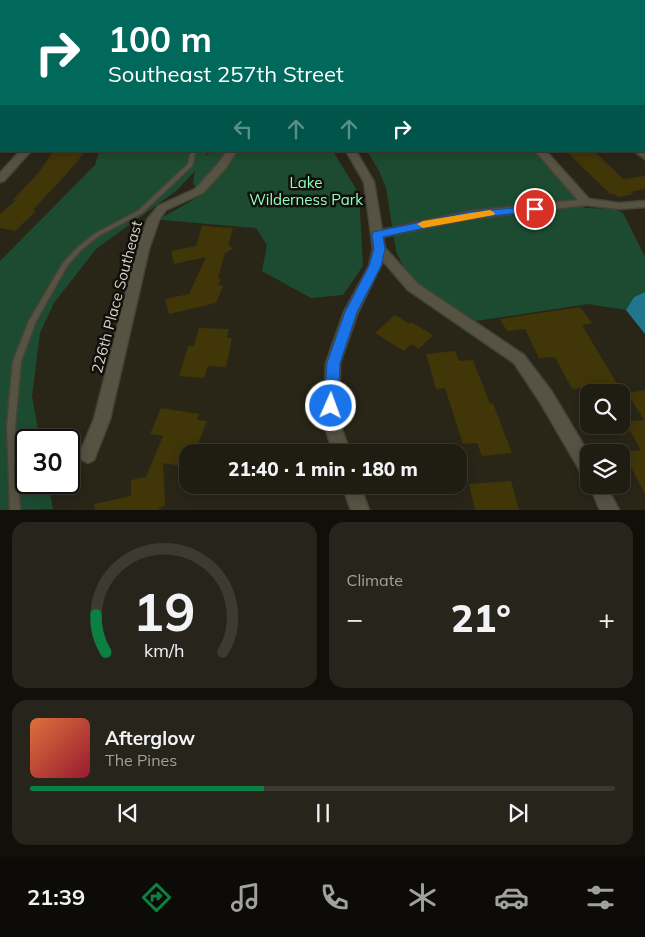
<!DOCTYPE html>
<html lang="en">
<head>
<meta charset="utf-8">
<style>
  :root { --surface:#1f1c12; --page:#27251b; --text:#f1f3f6; --muted:#a1a19f; --line:#3c3a32; --accent:#0b8043 }
  body { margin:0; font-family:Mulish,sans-serif; background:var(--page); color:var(--text); height:100vh; display:flex; flex-direction:column; font-size:19px; white-space:nowrap }
  * { box-sizing:border-box; margin:0 }
  p { font-size:16px; color:var(--muted) }
  .icon { flex:none; width:28px; height:28px; fill:none; stroke:currentColor; stroke-width:2; stroke-linecap:round; stroke-linejoin:round }
  .map { position:relative; height:510px; overflow:hidden }
  .side { display:flex; flex-direction:column; gap:12px; padding:12px; background:#110f0a; flex:1 }
  .side>* { flex:none }
  .guide { position:absolute; left:0px; top:0px; width:645px; height:152px; box-shadow:0 2px 12px #0003,0 0 0 1px var(--line); background:#00695c; color:#fff; overflow:hidden }
  .fabs { position:absolute; left:580px; top:384px; display:grid; gap:10px }
  .fabs a { display:grid; place-items:center; width:50px; height:50px; border-radius:10px; background:var(--surface); box-shadow:0 2px 12px #0003,0 0 0 1px var(--line); font-size:25px }
  .speed { position:absolute; left:15px; top:429px; display:flex; gap:10px; font-size:25px; font-weight:700; text-align:center }
  .speed>* { display:grid; place-content:center; width:65px; height:65px; border-radius:50%; background:var(--surface); box-shadow:0 2px 12px #0003,0 0 0 1px var(--line); line-height:1 }
  .speed .limit { border:2px solid #111; border-radius:8px; background:#fff; color:#111 }
  .pin { position:absolute; display:grid; place-items:center; width:42px; height:42px; color:#fff; margin:-21px; border:2px solid #fff; border-radius:50%; box-shadow:0 1px 5px #0007 }
  .me { position:absolute; width:55px; margin:-28px; rotate:2deg; stroke-linejoin:round; filter:drop-shadow(0 0 4px #0008) }
  .turn { display:flex; align-items:center; gap:18px; height:105px; padding:0 25px; font-size:22px }
  .turn .icon { width:65px; height:65px; stroke-width:2.5 }
  .turn b { display:block; font-size:35px; line-height:42px }
  .lanes { display:flex; align-items:center; height:48px; padding:0 25px; background:#0003; justify-content:center; gap:25px; direction:ltr }
  .lanes .off { opacity:.35 }
  .big { font-size:38px; font-weight:800; line-height:1.1 }
  .side .widget { flex:1; display:flex; flex-direction:column; justify-content:center; gap:8px; min-width:0; padding:0 18px; border-radius:15px; background:var(--page) }
  .side .dial { align-items:center; gap:0 }
  .dial svg { height:130px; overflow:visible; fill:none; stroke:var(--line); stroke-width:7; stroke-linecap:round; text-anchor:middle }
  .dial text { fill:var(--text); stroke:none }
  .song { display:flex; align-items:center; gap:15px }
  .cover { width:60px; height:60px; border-radius:8px; background:linear-gradient(135deg,hsl(20 70% 55%),hsl(350 70% 35%)) }
  .played { height:5px; border-radius:2px; background:linear-gradient(90deg,var(--accent) 40%,var(--line) 40%) }
  .keys { display:flex; justify-content:space-around; direction:ltr }
  .heat { display:flex; justify-content:space-between; align-items:center; font-size:28px; direction:ltr }
  .side .tiles { flex:1; display:grid; gap:12px; grid-template-columns:1fr 1fr }
  .widget:last-child { grid-column:span 2 }
  .trip { position:absolute; left:179px; top:444px; width:288px; height:50px; border-radius:15px; background:var(--surface); box-shadow:0 2px 12px #0003,0 0 0 1px var(--line); font-weight:800; line-height:50px; text-align:center }
  .menu { display:flex; height:80px; justify-content:space-around; align-items:center; background:#0c0b07; color:var(--muted) }
  .menu .icon { width:35px; height:35px }
  .menu .active { color:var(--accent) }
  .menu b { font-size:22px; color:var(--text) }
  .map>svg:first-child { display:block }
  .green { fill:#1d4b32 }
  .water { fill:#22768b }
  .building { fill:#403608 }
  .lines { fill:none; stroke-linecap:round; stroke-linejoin:round }
  .service-casing { stroke:#454237; stroke-width:3 }
  .minor-casing { stroke:#454237; stroke-width:3 }
  .service { fill:#565343; fill-rule:evenodd }
  .minor { fill:#565343; fill-rule:evenodd }
  .route { fill:#1a73e8; stroke:#114b97 }
  .slow { fill:#f59e0b }
  .labels { text-anchor:middle; stroke-width:5; stroke-linejoin:round; paint-order:stroke }
  .park-label { font-size:15px; fill:#91febf; stroke:#100f09 }
  .street-label { font-size:15px; fill:#d6d4cb; stroke:#100f09 }
</style>
</head>
<body>
<div class="map">
<svg width="645" height="510" viewBox="0 0 645 510">
  <rect width="100%" height="100%" fill="#292618"/>
  <!-- green -->
  <g class="green">
    <polygon points="215,0 510,0 514,1 216,1"/>
    <polygon points="99,151 207,151 206,156 212,151 333,151 359,194 363,266 343,295 311,298 262,271 267,245 256,228 162,220 163,217 205,193 193,184 195,171 176,191 96,249 54,303 40,333 32,396 40,440 26,440 26,482 48,483 53,509 0,510 0,261 95,165"/>
    <polygon points="367,151 533,151 585,208 614,209 623,213 645,257 645,292 634,297 626,310 588,304 476,321 439,301 425,291 409,275 400,260 396,251 386,188 379,171"/>
  </g>
  <!-- water -->
  <g class="water">
    <polygon points="510,0 645,0 645,80 644,1"/>
    <polygon points="645,292 645,334 626,310 634,297"/>
  </g>
  <!-- building -->
  <g class="building">
    <polygon points="53,151 84,151 78,161 33,210 36,211 15,231 0,228 0,214 16,200 13,200 40,171"/>
    <polygon points="566,151 594,151 623,179 645,176 645,189 631,192 634,194 618,197 614,194 610,194"/>
    <polygon points="202,226 233,228 228,245 234,248 225,253 218,278 221,279 218,285 223,286 216,303 169,314 165,299 189,294 206,257 174,264 171,251 196,246"/>
    <polygon points="580,307 592,323 582,325 617,384 572,389 555,357 539,358 525,329 507,331 500,319"/>
    <polygon points="395,315 410,324 411,322 433,335 419,349 411,344 404,351 375,333"/>
    <polygon points="199,328 229,329 227,338 232,338 226,367 208,366 204,378 179,376 188,346 194,346"/>
    <polygon points="455,351 459,361 473,360 490,404 493,403 512,453 482,456 477,443 463,444 445,388 436,389 426,354"/>
    <polygon points="645,390 645,494 623,452 641,450 625,422 644,420 627,393"/>
    <polygon points="161,408 199,414 197,420 207,421 195,452 188,452 188,467 163,463 165,506 159,508 159,510 95,510 94,504 131,496 131,480 146,477 163,436 150,434"/>
    <polygon points="511,481 519,510 475,510 469,484"/>
  </g>
  <g class="lines">
    <defs>
      <g id="service">
        <polygon points="225,0 230,0 231,1 227,1"/>
        <polygon points="191,151 196,151 192,166 142,213 100,235 82,249 67,266 36,321 21,361 15,426 20,510 10,510 7,426 13,361 29,321 63,263 78,247 96,233 138,211 188,164"/>
      </g>
      <g id="minor">
        <polygon points="14,0 21,0 21,1 15,1"/>
        <polygon points="204,0 211,0 211,1 205,1"/>
        <rect x="0" y="58" width="1" height="4"/>
        <polygon points="644,150 645,159 634,151 644,151"/>
        <polygon points="20,151 31,151 4,181 0,182 0,173"/>
        <polygon points="227,151 237,151 225,169 203,193 166,210 159,220 149,249 110,419 94,460 88,463 82,460 79,455 94,419 137,249 147,220 158,206 195,189 217,165"/>
        <polygon points="346,151 356,151 374,182 382,230 470,211 578,200 535,151 546,151 589,199 619,203 645,201 645,207 619,209 586,205 470,219 383,237 385,248 418,284 524,355 552,392 589,454 589,478 583,476 540,402 514,363 408,290 383,261 358,312 340,363 339,421 350,452 333,452 323,421 326,363 344,312 369,266 373,249 364,182"/>
        <polygon points="589,484 606,485 619,510 600,510"/>
        <polygon points="342,485 360,485 369,510 351,510"/>
      </g>
    </defs>
    <!-- service casing -->
    <use href="#service" class="service-casing"/>
    <!-- minor casing -->
    <use href="#minor" class="minor-casing"/>
    <!-- service -->
    <use href="#service" class="service"/>
    <!-- minor -->
    <use href="#minor" class="minor"/>
  </g>
  <!-- route -->
  <polygon class="route" points="535,206 539,207 541,209 539,211 470,218 383,237 385,249 381,266 357,312 340,363 338,406 336,410 331,412 326,410 324,406 327,363 345,312 369,266 374,249 372,235 373,232 470,212"/>
  <!-- slow -->
  <polygon class="slow" points="490,210 495,213 494,215 423,228 417,224 423,221"/>
  <g class="labels">
    <!-- park labels -->
    <g class="park-label">
      <text x="306" y="188">Lake<tspan x="306" dy="17">Wilderness Park</tspan></text>
    </g>
    <!-- street labels -->
    <g class="street-label">
      <text transform="translate(117 297) rotate(-75)" y="5">226th Place Southeast</text>
    </g>
  </g>
</svg>
<div class="fabs">
<a><svg class="icon" aria-label="search" viewBox="0 0 24 24"><circle cx="10" cy="10" r="6"/><path d="M15 15l6 6"/></svg></a>
<a><svg class="icon" aria-label="layers" viewBox="0 0 24 24"><path d="M12 4l9 5-9 5-9-5zM3 14l9 5 9-5"/></svg></a>
</div>
<div class="speed"><div class="limit">30</div></div>
<div class="pin" style="left:535px;top:209px;background:#d93025"><svg class="icon" aria-label="arrive" viewBox="0 0 24 24"><path d="M6 21V4h12l-3 4 3 4H6"/></svg></div>
<svg class="me" style="left:331px;top:406px" viewBox="-20 -20 40 40"><circle r="17" fill="#1a73e8" stroke="#fff" stroke-width="3"/><path d="M0-11L8 9 0 5-8 9z" fill="#fff"/></svg>
<div class="trip">21:40 · 1 min · 180 m</div>
<div class="guide">
<div class="turn"><svg class="icon" aria-label="right" viewBox="0 0 24 24"><path d="M7 20v-9h11M14 6l5 5-5 5"/></svg><div><b>100 m</b>Southeast 257th Street</div></div>
<div class="lanes"><svg class="icon off" aria-label="left" viewBox="0 0 24 24"><path d="M17 20v-9H6M10 6l-5 5 5 5"/></svg><svg class="icon off" aria-label="ahead" viewBox="0 0 24 24"><path d="M12 20V5M6 11l6-6 6 6"/></svg><svg class="icon off" aria-label="ahead" viewBox="0 0 24 24"><path d="M12 20V5M6 11l6-6 6 6"/></svg><svg class="icon" aria-label="right" viewBox="0 0 24 24"><path d="M7 20v-9h11M14 6l5 5-5 5"/></svg></div>
</div>
</div>
<section class="side">
<div class="tiles">
<div class="widget dial"><svg viewBox="0 0 100 80">
<path d="M14 69A42 42 0 1 1 86 69"/>
<path d="M14 69A42 42 0 0 1 8 46" stroke="#0b8043"/>
<text x="50" y="56" font-size="32" font-weight="700">19</text>
<text x="50" y="72" font-size="11">km/h</text>
</svg></div>
<div class="widget"><p>Climate</p>
<div class="heat"><a>−</a><b class="big">21°</b><a>+</a></div>
</div>
<div class="widget">
<div class="song"><i class="cover"></i><div><b>Afterglow</b><p>The Pines</p></div></div>
<div class="played"></div>
<div class="keys"><svg class="icon" aria-label="previous" viewBox="0 0 24 24"><path d="M18 5L8 12l10 7zM5 5v14"/></svg><svg class="icon" aria-label="pause" viewBox="0 0 24 24"><path d="M8 5v14M16 5v14"/></svg><svg class="icon" aria-label="next" viewBox="0 0 24 24"><path d="M6 5l10 7-10 7zM19 5v14"/></svg></div>
</div>
</div>
</section>
<nav class="menu">
<b>21:39</b>
<svg class="icon active" aria-label="directions" viewBox="0 0 24 24"><path d="M12 3l9 9-9 9-9-9zM9 14v-3h6M13 9l2 2-2 2"/></svg>
<svg class="icon" aria-label="music" viewBox="0 0 24 24"><path d="M9 18V5l10-2v13"/><circle cx="6" cy="18" r="3"/><circle cx="16" cy="16" r="3"/></svg>
<svg class="icon" aria-label="phone" viewBox="0 0 24 24"><path d="M5 4h4l2 5-3 2q2 4 5 5l2-3 5 2v4C11 20 4 13 5 4z"/></svg>
<svg class="icon" aria-label="climate" viewBox="0 0 24 24"><path d="M12 3v18M4 7l16 10M4 17L20 7"/></svg>
<svg class="icon" aria-label="car" viewBox="0 0 24 24"><path d="M5 17H2v-5l4-1 3-4h7l3 4 3 1v5h-3M9 17h6M6 11h13"/><circle cx="7" cy="17" r="2"/><circle cx="17" cy="17" r="2"/></svg>
<svg class="icon" aria-label="filters" viewBox="0 0 24 24"><path d="M4 7h16M4 17h16"/><circle cx="9" cy="7" r="2"/><circle cx="15" cy="17" r="2"/></svg>
</nav>
</body>
</html>
